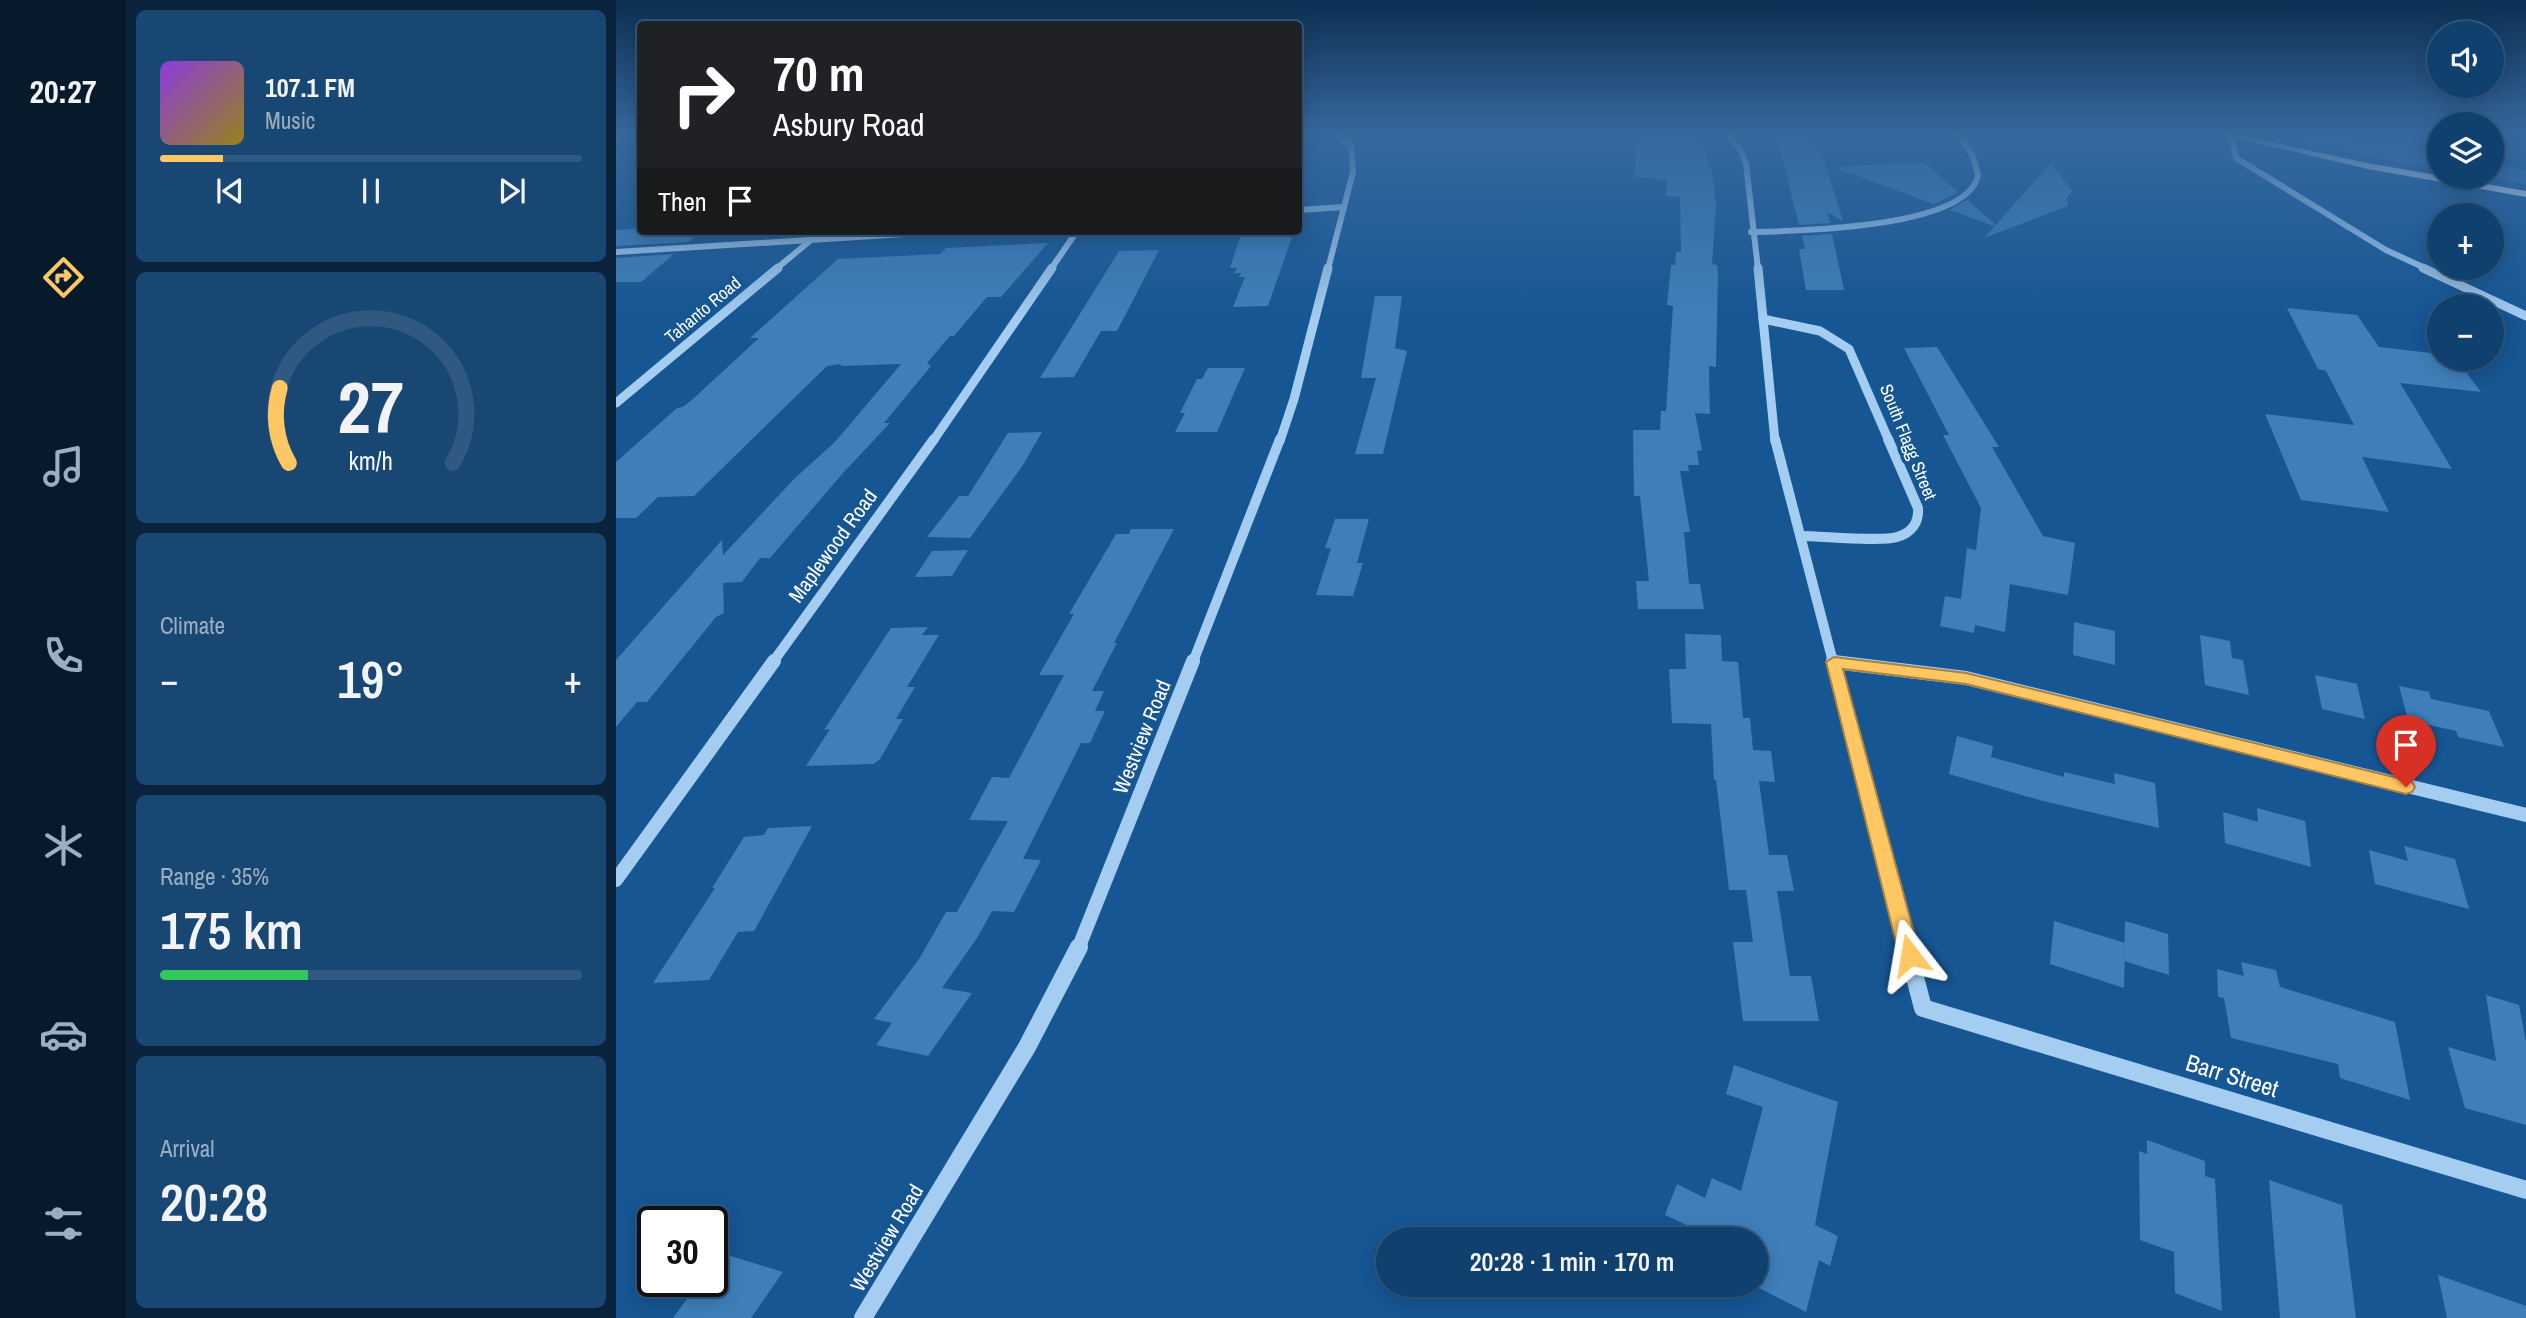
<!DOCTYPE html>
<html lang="en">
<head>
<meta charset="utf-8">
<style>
  :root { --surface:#10406e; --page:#194773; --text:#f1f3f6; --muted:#9cafc2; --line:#305981; --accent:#ffc664 }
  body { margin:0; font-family:"Archivo Narrow",sans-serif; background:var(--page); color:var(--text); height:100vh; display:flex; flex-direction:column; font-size:26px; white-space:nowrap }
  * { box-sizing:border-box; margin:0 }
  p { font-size:23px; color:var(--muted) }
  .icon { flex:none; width:38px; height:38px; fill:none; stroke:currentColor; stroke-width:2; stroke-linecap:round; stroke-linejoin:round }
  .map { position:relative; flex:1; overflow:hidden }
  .sheet { display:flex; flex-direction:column; gap:10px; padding:10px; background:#09233c; width:490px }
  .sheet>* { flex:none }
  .banner { position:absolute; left:21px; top:21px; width:665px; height:214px; border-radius:7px; box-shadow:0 4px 18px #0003,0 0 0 2px var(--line); background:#202124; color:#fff; overflow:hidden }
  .tools { position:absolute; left:1811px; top:21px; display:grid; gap:14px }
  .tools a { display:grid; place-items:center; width:77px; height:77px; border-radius:50%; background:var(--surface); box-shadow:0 4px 18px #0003,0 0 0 2px var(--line); font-size:35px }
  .speed { position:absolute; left:21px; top:1206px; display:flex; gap:14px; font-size:35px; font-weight:700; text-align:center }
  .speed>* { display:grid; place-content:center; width:91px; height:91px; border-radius:50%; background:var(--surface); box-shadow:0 4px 18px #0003,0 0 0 2px var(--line); line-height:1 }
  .speed .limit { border:4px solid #111; border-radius:10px; background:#fff; color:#111 }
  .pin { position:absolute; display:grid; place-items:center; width:60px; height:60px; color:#fff; margin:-72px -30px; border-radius:50% 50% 50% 0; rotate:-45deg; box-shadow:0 0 7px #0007 }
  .pin .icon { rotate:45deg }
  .me { position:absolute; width:77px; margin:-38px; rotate:346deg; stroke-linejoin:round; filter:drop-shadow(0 0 5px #0008) }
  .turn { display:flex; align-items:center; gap:24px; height:147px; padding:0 21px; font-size:32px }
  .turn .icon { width:91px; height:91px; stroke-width:2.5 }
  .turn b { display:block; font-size:49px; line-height:60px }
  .then { display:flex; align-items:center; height:66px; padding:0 21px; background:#0003; gap:14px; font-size:26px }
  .big { font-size:52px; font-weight:600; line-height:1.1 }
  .sheet .card { flex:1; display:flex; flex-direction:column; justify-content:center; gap:10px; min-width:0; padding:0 24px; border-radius:10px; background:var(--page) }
  .sheet .dial { align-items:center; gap:0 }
  .dial svg { height:182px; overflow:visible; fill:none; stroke:var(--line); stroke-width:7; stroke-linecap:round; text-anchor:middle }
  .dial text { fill:var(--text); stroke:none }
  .song { display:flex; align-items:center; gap:21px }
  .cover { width:84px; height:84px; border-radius:10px; background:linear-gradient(135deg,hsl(270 70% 55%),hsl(50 70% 35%)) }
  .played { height:7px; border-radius:4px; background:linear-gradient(90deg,var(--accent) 15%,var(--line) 15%) }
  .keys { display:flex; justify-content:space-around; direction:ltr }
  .heat { display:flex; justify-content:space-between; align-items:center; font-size:38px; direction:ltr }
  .charge { height:10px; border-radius:5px; background:linear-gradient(90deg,#34c759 35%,var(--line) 0) }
  .trip { position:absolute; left:760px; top:1227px; width:392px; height:70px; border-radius:35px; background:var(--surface); box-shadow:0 4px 18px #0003,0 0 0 2px var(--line); font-weight:600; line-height:70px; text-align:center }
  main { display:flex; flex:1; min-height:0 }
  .tabs { display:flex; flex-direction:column; width:126px; justify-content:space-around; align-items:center; background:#061a2c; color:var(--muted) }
  .tabs .icon { width:49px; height:49px }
  .tabs .on { color:var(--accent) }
  .tabs b { font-size:32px; color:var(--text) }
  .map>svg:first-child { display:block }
  .green { fill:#2870b1 }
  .building { fill:#3e7fba }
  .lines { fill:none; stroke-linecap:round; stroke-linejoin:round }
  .minor-far4 { stroke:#a4cdf1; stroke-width:6 }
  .minor-far3 { stroke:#a4cdf1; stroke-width:9 }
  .minor-far2 { stroke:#a4cdf1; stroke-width:10 }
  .minor-far1 { stroke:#a4cdf1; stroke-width:14 }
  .minor { stroke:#a4cdf1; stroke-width:18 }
  .major { fill:#eef6ff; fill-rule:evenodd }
  .route { fill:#ffc664; stroke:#a68141; stroke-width:2 }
  .labels { text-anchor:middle; stroke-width:7; stroke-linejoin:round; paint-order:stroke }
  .far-street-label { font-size:18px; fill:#fff; stroke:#165693 }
  .street-label { font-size:21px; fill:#fff; stroke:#165693 }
  .near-street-label { font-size:24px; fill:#fff; stroke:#165693 }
</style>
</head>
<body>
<main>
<nav class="tabs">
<b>20:27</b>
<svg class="icon on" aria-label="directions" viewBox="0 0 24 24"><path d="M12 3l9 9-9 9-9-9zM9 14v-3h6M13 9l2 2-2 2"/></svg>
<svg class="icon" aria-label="music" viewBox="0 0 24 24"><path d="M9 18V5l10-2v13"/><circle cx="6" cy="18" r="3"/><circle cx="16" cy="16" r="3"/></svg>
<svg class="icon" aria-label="phone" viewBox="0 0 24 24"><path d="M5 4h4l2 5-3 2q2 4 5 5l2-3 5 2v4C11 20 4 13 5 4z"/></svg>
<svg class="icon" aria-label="climate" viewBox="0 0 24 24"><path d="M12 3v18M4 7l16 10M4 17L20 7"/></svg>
<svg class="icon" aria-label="car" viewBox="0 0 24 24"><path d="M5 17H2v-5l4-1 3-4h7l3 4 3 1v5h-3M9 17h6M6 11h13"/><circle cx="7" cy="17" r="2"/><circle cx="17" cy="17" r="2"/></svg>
<svg class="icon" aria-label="filters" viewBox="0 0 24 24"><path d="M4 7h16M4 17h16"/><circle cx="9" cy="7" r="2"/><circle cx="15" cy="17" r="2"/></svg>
</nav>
<section class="sheet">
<div class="card">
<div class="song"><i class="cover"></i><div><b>107.1 FM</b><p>Music</p></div></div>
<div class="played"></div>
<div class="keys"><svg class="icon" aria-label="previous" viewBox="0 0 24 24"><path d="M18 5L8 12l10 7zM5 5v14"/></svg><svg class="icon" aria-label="pause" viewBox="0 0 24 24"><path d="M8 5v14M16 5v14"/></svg><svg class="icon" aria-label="next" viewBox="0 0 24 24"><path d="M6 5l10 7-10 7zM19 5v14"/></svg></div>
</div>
<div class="card dial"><svg viewBox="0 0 100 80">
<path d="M14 69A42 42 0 1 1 86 69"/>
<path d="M14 69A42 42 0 0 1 10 36" stroke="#ffc664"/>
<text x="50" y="56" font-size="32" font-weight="700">27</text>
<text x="50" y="72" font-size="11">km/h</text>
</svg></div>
<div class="card"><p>Climate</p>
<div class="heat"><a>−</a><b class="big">19°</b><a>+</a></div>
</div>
<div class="card"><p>Range · 35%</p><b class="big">175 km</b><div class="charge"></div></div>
<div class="card"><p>Arrival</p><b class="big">20:28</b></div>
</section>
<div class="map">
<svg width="1910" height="1318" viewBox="0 0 1910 1318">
  <rect width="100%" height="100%" fill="#165693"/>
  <!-- green -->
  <g class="green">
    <polygon points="1685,136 1731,136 1766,142 1799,142 1807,145 1789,149 1823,156 1823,170 1677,141"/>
    <polygon points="1876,164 1910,170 1910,184 1868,177 1876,177"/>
  </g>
  <!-- building -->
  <g class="building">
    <polygon points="1020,136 1082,136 1096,173 1100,205 1096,264 1101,265 1102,273 1100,367 1093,366 1094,414 1079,413 1086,450 1081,451 1083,465 1072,465 1073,471 1064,471 1074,532 1068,532 1073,584 1084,584 1088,609 1022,609 1020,581 1033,581 1024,496 1018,496 1017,430 1044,430 1045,411 1050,411 1057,306 1051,305 1055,265 1059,265 1060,252 1065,252 1064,197 1050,196 1051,180 1019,177"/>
    <polygon points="1156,136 1188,136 1193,145 1197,144 1209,164 1227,221 1211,212 1214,223 1183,225 1165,153"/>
    <polygon points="1308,162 1342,192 1318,204 1217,167"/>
    <polygon points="1435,163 1456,191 1451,198 1452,206 1368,238"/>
    <polygon points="1351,200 1379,224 1378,226 1334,210"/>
    <polygon points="24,228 24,231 85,231 72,242 0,246 0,230"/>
    <polygon points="626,231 678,231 652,306 617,307 629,277 623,277 625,273 618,273 621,268 614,268"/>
    <polygon points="1216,234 1228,290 1190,290 1183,249 1189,249 1186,236"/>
    <polygon points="432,243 385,297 371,297 338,336 334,336 311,363 315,366 268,423 274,423 227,473 154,558 144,558 126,582 107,583 108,613 100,617 31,702 21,702 0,727 0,660 106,540 107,555 179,478 219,442 285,364 226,366 224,364 211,366 78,496 42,497 20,518 0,518 0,462 61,408 67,407 78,398 143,338 134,338 222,259 324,254 330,248"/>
    <polygon points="543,250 501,331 485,331 458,377 424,378 503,251"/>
    <polygon points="58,254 25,282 0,282 0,258"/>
    <polygon points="759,296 786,296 779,348 791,351 767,454 739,454 760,378 745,378"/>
    <polygon points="1671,308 1741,315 1763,347 1824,354 1824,359 1840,359 1865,392 1784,383 1836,469 1746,457 1773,512 1685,500 1649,414 1738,425 1710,371 1702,369"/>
    <polygon points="1321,347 1383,447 1376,447 1427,536 1459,543 1452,595 1394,584 1389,632 1359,625 1358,633 1324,626 1329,596 1345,599 1351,548 1360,550 1365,508 1327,435 1333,435 1288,348"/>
    <polygon points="592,368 629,368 601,432 559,432 569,413 564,413 581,379 586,379"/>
    <polygon points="426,432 407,465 354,538 311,537 343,496 352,496 392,433"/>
    <polygon points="719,519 753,519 741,563 747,563 737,596 700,595 715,548 709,548"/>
    <polygon points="515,529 558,529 498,643 501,643 476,691 488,691 479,711 489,711 474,743 465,743 407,859 425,860 398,912 376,911 361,938 326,988 356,993 312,1056 260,1045 276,1023 258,1019 303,959 330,912 341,912 392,821 353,820 376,777 393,778 448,675 423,675 458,614 453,614 500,534 513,534"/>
    <polygon points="352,550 336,576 299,577 316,551"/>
    <polygon points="1458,622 1499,631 1499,665 1457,655"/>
    <polygon points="312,627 306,635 323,635 291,687 299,687 280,719 287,719 264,759 258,764 190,766 214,729 208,730 275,628"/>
    <polygon points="1069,634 1105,635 1106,661 1122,662 1127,718 1134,718 1137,750 1155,751 1159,782 1143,781 1153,855 1171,855 1178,891 1161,891 1174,976 1195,976 1203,1021 1127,1021 1117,942 1137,942 1130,890 1113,890 1100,780 1098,780 1095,724 1056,723 1053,669 1070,669"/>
    <polygon points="1584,635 1614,641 1616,658 1627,660 1633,695 1589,685"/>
    <polygon points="1699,675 1741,684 1749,719 1706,709"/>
    <polygon points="1783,686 1813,692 1815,699 1873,711 1888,747 1842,737 1840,731 1792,720"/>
    <polygon points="1341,736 1377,746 1375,757 1448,777 1448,772 1499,784 1498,773 1539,783 1543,828 1427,801 1333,774"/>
    <polygon points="1641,808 1689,821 1695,867 1609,843 1607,812 1642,822"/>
    <polygon points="196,826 138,931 122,932 93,980 37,983 99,888 96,888 128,837 148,835 152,828"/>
    <polygon points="1788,846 1839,859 1853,909 1759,884 1753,850 1792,861"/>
    <polygon points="1438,921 1509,943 1508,988 1434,964"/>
    <polygon points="1509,921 1552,934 1553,975 1508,961"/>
    <polygon points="1625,962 1660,970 1664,987 1779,1022 1794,1100 1724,1078 1722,1064 1615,1038 1608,998 1602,997 1601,969 1628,976"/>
    <polygon points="1870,995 1903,1005 1910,1042 1910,1125 1849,1108 1832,1047 1880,1061"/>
    <polygon points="1118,1065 1222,1102 1199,1225 1222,1236 1214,1266 1203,1260 1190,1312 1135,1284 1139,1284 1139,1239 1079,1239 1081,1230 1049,1215 1061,1184 1089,1198 1096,1178 1125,1191 1147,1107 1110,1094"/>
    <polygon points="1531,1140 1589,1161 1589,1176 1599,1179 1606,1311 1559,1293 1558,1252 1524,1240 1523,1151 1531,1154"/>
    <polygon points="1653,1180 1726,1205 1740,1318 1664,1318"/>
    <polygon points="105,1253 167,1272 135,1318 57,1318 84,1281 96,1281 96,1265"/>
    <polygon points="1822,1275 1910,1306 1910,1318 1831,1318"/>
  </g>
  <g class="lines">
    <!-- minor-far4 -->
    <g class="minor-far4">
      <polyline points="1114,136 1125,151 1130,164 1142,269"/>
      <polyline points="1615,136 1620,158 1770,250 1811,269"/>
      <polyline points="682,210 728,207"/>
      <path d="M1135,232C1178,231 1352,229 1362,175L1357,157L1344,136"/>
      <polyline points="0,252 337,231"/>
      <polyline points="160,269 195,240"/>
      <polyline points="435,269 461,231"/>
      <polyline points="712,269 737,172 735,146 723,136"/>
    </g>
    <!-- minor-far3 -->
    <g class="minor-far3">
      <polyline points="1142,268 1159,441"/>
      <polyline points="1807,268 1910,316"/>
      <polyline points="1147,319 1204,331 1233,349 1273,441"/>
      <polyline points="0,403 162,268"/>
      <polyline points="317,441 436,268"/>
      <polyline points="664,441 678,399 712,268"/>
    </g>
    <!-- minor-far2 -->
    <g class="minor-far2">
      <polyline points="1159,439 1217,662"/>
      <path d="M1185,536C1206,536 1264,542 1281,537C1296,533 1303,522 1302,508L1272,439"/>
      <polyline points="157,662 318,439"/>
      <polyline points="577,662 664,439"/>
    </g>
    <!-- minor-far1 -->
    <g class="minor-far1">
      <polyline points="1217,661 1292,949"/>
      <polyline points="1218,662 1350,678 1910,815"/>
      <polyline points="0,880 158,661"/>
      <polyline points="462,949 577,661"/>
    </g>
    <!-- minor -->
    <g class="minor">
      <polyline points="1291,947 1307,1008 1910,1190"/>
      <polyline points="247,1318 411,1047 463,947"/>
    </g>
    <!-- major -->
    <polygon class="major" points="1612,136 1626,136 1752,163 1910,191 1910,197 1752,169"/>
  </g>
  <!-- sky -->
  <linearGradient id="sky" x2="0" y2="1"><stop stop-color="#0c2f51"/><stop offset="0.42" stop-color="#36689e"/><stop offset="1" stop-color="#36689e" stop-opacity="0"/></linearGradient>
  <rect width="1910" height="320" fill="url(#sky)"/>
  <!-- route -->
  <polygon class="route" points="1218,657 1350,673 1790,780 1796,782 1799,787 1796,792 1790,794 1350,684 1227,669 1304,955 1301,961 1294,964 1286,961 1283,955 1210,662"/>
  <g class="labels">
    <!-- far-street labels -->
    <g class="far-street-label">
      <text transform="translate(87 310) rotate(-40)" y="6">Tahanto Road</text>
      <text transform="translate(1292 442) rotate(68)" y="6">South Flagg Street</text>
    </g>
    <!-- street labels -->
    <g class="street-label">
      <text transform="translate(217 546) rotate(-54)" y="7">Maplewood Road</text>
      <text transform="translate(526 737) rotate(-68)" y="7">Westview Road</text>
      <text transform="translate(271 1238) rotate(-59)" y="7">Westview Road</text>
    </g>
    <!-- near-street labels -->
    <g class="near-street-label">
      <text transform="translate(1616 1076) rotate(17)" y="8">Barr Street</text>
    </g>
  </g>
</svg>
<div class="tools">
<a><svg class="icon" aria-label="sound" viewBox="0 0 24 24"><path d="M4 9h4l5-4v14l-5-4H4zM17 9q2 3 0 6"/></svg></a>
<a><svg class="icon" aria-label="layers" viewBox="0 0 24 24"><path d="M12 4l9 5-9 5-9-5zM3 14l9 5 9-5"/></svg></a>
<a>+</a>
<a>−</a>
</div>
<div class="speed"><div class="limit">30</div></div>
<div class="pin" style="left:1790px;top:787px;background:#d93025"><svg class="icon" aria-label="arrive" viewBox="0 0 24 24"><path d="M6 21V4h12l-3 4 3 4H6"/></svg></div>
<svg class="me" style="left:1294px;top:955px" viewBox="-20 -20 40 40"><path d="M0-17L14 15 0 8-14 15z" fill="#ffc664" stroke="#fff" stroke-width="4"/></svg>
<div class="trip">20:28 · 1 min · 170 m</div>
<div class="banner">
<div class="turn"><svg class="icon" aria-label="right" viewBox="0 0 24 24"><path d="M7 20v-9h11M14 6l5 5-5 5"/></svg><div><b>70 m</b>Asbury Road</div></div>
<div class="then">Then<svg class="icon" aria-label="arrive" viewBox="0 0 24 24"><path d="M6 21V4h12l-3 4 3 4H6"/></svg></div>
</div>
</div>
</main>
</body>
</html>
